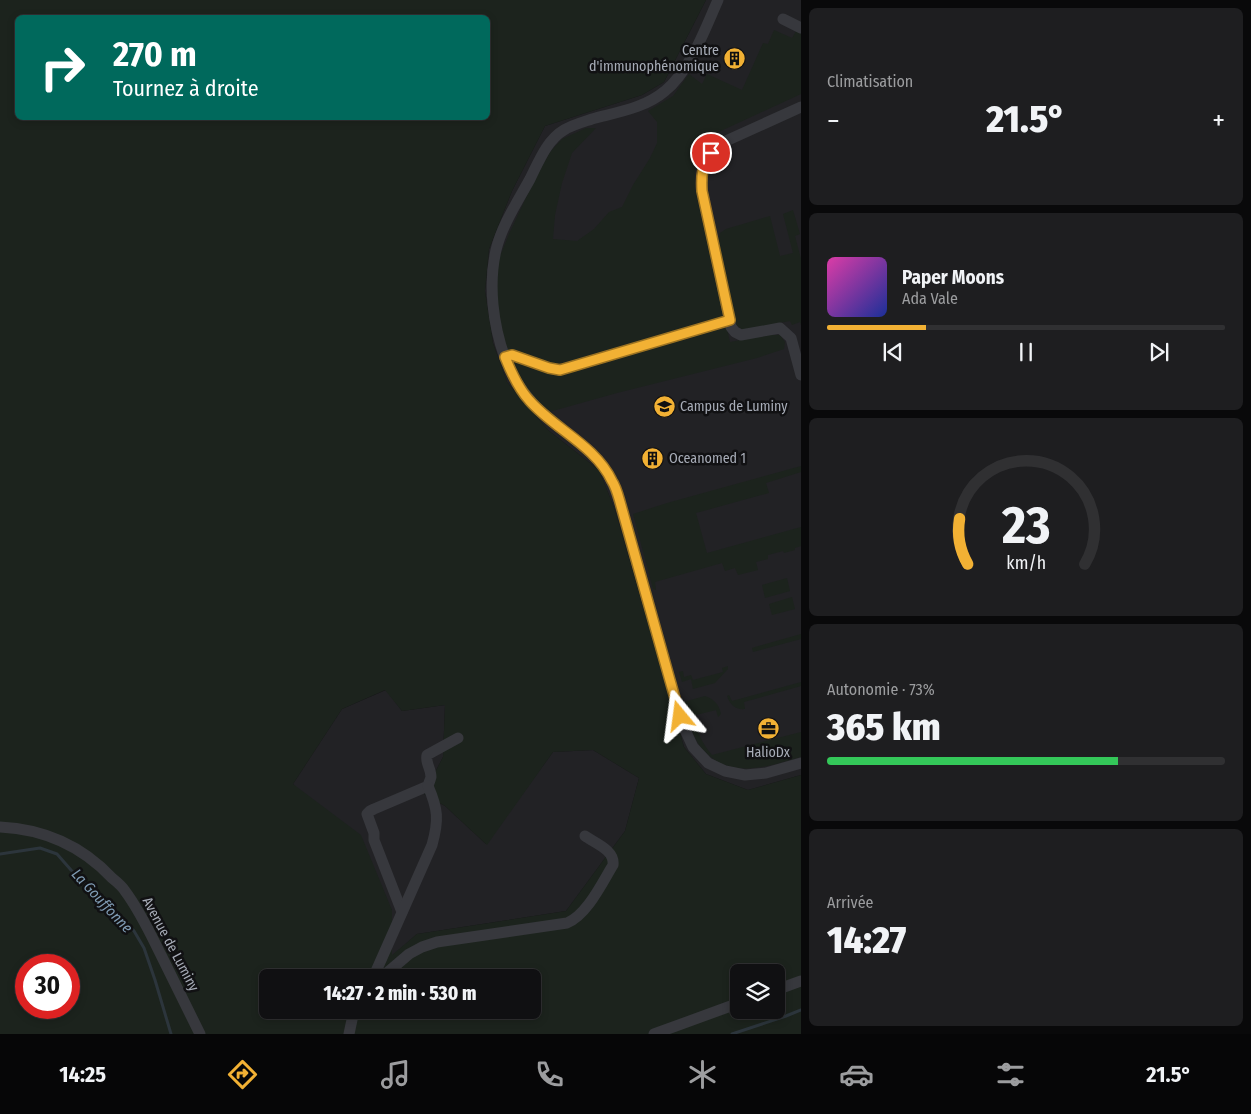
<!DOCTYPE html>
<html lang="fr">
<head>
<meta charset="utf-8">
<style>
  :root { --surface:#101012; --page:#1e1e20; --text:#f1f3f6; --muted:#9c9d9f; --line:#303032; --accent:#f2b134 }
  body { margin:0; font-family:"Fira Sans Condensed",sans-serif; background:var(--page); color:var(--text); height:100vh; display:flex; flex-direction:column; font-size:19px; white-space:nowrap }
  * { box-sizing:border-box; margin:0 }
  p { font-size:16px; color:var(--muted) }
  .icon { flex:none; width:28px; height:28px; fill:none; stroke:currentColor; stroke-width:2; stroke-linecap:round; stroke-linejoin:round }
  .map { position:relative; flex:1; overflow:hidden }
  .side { display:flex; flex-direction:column; gap:8px; padding:8px; background:#09090a; width:450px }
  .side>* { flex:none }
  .guide { position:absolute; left:15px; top:15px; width:475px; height:105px; border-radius:8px; box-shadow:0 2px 8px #0003,0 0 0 1px var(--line); background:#00695c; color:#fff; overflow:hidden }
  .buttons { position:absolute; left:730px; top:964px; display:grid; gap:10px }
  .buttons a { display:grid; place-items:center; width:55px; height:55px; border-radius:8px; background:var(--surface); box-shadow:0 2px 8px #0003,0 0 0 1px var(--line); font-size:25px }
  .speed { position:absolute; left:15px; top:954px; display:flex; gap:10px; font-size:25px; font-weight:700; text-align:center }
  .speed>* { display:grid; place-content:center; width:65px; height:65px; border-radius:50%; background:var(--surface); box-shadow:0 2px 8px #0003,0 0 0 1px var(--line); line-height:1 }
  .speed .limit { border:8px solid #d22; background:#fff; color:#111 }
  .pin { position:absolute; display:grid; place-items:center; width:42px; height:42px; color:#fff; margin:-21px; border:2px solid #fff; border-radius:50%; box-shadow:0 1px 5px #0007 }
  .me { position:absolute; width:55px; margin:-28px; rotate:344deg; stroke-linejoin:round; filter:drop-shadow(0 0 4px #0008) }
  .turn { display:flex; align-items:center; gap:18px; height:105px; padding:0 15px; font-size:22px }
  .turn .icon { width:65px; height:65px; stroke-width:2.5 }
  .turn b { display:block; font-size:35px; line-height:42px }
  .big { font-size:38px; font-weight:800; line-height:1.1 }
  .side .tile { flex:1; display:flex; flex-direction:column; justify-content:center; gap:8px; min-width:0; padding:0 18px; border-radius:8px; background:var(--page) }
  .side .dial { align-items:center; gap:0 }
  .dial svg { height:130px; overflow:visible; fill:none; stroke:var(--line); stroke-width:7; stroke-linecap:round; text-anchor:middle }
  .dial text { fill:var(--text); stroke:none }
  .song { display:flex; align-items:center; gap:15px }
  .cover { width:60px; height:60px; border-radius:8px; background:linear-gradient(135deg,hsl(320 70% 55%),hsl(230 70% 35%)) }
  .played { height:5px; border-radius:2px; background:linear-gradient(90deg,var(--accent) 25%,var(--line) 25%) }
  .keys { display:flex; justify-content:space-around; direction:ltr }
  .heat { display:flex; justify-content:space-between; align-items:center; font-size:28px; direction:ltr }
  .charge { height:8px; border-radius:4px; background:linear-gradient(90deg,#34c759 73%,var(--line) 0) }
  .trip { position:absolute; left:259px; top:969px; width:282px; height:50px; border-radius:8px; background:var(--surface); box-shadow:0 2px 8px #0003,0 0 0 1px var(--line); font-weight:800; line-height:50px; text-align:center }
  .tabs { display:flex; height:80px; justify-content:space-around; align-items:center; background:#060607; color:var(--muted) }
  .tabs .icon { width:35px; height:35px }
  .tabs .on { color:var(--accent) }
  .tabs b { font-size:22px; color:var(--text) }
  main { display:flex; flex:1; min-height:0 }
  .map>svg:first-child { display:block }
  .built { fill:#222225 }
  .green { fill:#1c231d; fill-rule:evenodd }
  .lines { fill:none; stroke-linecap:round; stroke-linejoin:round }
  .stream { stroke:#2c353c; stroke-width:3 }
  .minor { stroke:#37383d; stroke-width:11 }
  .route-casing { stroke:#9d7322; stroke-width:12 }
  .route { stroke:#f2b134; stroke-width:9 }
  .labels { text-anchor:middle; stroke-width:5; stroke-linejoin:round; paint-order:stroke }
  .poi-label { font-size:14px; fill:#a8adb8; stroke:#111113; text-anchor:start }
  .street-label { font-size:14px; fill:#a8adb8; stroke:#111113 }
  .water-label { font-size:15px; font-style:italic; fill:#7f9bb3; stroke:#111113 }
</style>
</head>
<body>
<main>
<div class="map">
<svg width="801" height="1034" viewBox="0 0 801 1034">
  <rect width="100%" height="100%" fill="#161618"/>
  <!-- built -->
  <g class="built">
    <polygon points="706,0 801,0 801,775 748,790 706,774 684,747 615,510 599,470 548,430 507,382 493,343 485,291 489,249 512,191 545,126 642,95 664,82"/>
    <polygon points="386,690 402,711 445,705 443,757 424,794 445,806 486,844 553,752 593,750 639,778 625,831 566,911 417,934 392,956 392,910 293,784 342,709"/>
  </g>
  <!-- green -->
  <g class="green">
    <path d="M0,0H706L664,82L642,95L545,126L512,191L489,249L485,291L493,343L507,382L548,430L599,470L615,510L684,747L706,774L748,790L801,775V1034H0ZM18,18H488V118H18ZM385,690L402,711L445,705L443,757L424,794L445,806L487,845L553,752L593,750L639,778L625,831L566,911L417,934L392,955V910L361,835L293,784L342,709ZM26,965H69V1008H26ZM739,972H776V1010H739ZM268,978H532V1010H268Z"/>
    <polygon points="774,30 792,38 796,31 801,34 801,94 710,136 715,143 705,150 695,170 695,189 730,342 767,335 780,335 785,342 784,349 757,358 617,393 549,412 527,391 506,351 496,304 498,261 509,234 531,187 550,152 562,139 586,128 596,128 572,153 562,183 555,215 553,239 577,241 594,229 609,212 622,207 633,185 650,158 657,143 657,122 648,111 673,96 689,74 702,84 707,74 742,90 763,43 768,44"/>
    <polygon points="793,210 800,234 795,236 801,259 801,325 800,322 792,325 790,321 743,330 736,325 718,244 720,233 726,229 770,216 780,256 793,253 783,214"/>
    <polygon points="801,466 801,472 766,483 769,493 696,513 707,553 801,527 801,546 795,548 795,550 784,553 783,551 768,555 768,559 756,562 758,570 738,575 735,568 725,571 722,563 655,582 656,590 653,589 633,514 667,503"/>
    <polygon points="787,578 790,591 765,598 762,585"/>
    <polygon points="792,597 795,609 772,615 769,604"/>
    <polygon points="801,634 801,639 753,652 752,648 755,647"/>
    <polygon points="728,666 728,669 715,683 693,689 691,679 682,682 679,672 683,671 684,677 691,675 693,680 723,672 722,668"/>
    <path d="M801,682V686L744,702L745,709C736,710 730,705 727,696L729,695L732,701Z"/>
    <path d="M705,696C714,699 719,704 721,714L718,717L716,710L696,715L694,717C698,733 701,742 712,755L801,732V757C766,767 727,781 700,746C691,734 687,716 683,702Z"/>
  </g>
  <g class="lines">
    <!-- stream -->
    <g class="stream">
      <polyline points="0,854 40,848 57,854 71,870 88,885 105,903 125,921 134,931 144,948 155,980 171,1034"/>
      <polyline points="732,1034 786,1016 801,1010"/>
    </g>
    <!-- minor -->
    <g class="minor">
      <path d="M718,0C705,29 690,71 665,91C645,108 618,112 592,119C583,122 572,125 564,130C547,140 539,161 530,179C518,201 502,225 496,250C488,285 493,325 505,358C519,394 540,412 569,435C581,444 593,453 602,465C611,477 615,489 620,503L680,716L686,732L693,747L708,763L725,771L745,775L766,773L801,763"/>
      <polyline points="783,19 801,28"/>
      <path d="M801,107L717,145C703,161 701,171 702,191L731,327L735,332L741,335L780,328L791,338L801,375"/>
      <polyline points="505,357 512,355 549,368 560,370 730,320"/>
      <path d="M0,827C43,829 82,846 112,878C117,882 122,886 125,891C140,911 150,933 161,955C174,981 187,1008 200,1034"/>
      <path d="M402,912L374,840V833L367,814L370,811L374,809L428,786C428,785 431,778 431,777C431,768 425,763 427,755L458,738"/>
      <path d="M373,978L432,845C439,820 438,809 428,786"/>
      <path d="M381,978L409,954L422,947L437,942L567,923C587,915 602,883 613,865C615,850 595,843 585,836"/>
      <polyline points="776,990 801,981"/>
      <polyline points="349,1034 353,1015 356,1010"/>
      <polyline points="654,1034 739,1003"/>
    </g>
  </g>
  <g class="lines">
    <defs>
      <path id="route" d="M680,716L620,502C618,495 616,487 612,481C595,445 554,429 529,400C518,388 511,372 505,357L512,355L549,368L560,370L730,320L702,191C701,174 702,168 711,153"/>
    </defs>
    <!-- route casing -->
    <use href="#route" class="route-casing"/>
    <!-- route -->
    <use href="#route" class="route"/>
  </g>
  <!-- icons -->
  <defs>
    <symbol id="building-disc" viewBox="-11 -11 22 22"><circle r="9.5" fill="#f2b134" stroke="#111113"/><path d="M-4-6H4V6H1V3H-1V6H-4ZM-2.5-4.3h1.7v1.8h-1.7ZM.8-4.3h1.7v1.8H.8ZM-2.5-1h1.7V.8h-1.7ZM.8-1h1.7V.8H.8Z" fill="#111"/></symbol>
    <symbol id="university-disc" viewBox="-11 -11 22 22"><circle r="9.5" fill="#f2b134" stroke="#111113"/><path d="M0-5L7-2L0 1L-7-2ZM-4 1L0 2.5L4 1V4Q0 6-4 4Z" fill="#111"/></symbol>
    <symbol id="office-disc" viewBox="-11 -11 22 22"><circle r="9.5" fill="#f2b134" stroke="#111113"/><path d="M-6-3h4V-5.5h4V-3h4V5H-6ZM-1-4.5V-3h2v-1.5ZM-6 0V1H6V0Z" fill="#111"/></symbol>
  </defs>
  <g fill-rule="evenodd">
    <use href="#building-disc" x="722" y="46" width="25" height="25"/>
    <use href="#university-disc" x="652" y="394" width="25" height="25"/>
    <use href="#building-disc" x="640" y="446" width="25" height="25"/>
    <use href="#office-disc" x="756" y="716" width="25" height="25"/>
  </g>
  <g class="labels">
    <!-- poi labels -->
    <g class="poi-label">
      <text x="719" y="55" text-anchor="end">Centre<tspan x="719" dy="16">d'immunophénomique</tspan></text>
      <text x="680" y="411">Campus de Luminy</text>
      <text x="669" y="463">Oceanomed 1</text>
      <text x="768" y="757" text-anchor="middle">HalioDx</text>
    </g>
    <!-- street labels -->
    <g class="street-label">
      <text transform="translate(171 944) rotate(62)" y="5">Avenue de Luminy</text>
    </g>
    <!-- water labels -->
    <g class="water-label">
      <text transform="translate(102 901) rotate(47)" y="5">La Gouffonne</text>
    </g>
  </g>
</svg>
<div class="buttons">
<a><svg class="icon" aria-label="layers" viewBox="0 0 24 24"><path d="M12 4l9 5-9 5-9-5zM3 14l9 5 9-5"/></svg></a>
</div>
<div class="speed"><div class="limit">30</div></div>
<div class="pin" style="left:711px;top:153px;background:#d93025"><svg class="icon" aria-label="arrive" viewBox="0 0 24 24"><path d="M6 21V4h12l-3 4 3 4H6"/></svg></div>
<svg class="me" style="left:680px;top:716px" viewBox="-20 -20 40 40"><path d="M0-17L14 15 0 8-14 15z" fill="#f2b134" stroke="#fff" stroke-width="4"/></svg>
<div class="trip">14:27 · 2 min · 530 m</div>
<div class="guide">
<div class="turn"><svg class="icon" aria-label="right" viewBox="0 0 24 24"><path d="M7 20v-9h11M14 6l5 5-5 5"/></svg><div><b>270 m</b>Tournez à droite</div></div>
</div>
</div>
<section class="side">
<div class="tile"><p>Climatisation</p>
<div class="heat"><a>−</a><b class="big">21.5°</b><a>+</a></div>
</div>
<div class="tile">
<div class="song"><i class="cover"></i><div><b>Paper Moons</b><p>Ada Vale</p></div></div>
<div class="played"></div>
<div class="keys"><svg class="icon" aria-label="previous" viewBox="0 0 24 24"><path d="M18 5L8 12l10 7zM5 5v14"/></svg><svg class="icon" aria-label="pause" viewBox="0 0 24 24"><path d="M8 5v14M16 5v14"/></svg><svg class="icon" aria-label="next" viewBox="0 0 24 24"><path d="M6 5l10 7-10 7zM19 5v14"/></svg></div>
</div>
<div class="tile dial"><svg viewBox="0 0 100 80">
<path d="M14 69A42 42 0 1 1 86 69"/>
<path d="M14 69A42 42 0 0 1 9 41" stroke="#f2b134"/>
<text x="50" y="56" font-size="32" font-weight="700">23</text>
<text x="50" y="72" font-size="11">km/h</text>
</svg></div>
<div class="tile"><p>Autonomie · 73%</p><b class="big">365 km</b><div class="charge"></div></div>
<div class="tile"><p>Arrivée</p><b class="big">14:27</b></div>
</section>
</main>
<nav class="tabs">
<b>14:25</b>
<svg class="icon on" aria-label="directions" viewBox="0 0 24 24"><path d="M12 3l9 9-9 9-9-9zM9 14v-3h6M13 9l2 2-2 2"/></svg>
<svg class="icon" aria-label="music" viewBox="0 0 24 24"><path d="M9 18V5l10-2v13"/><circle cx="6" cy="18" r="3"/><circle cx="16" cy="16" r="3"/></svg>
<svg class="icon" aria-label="phone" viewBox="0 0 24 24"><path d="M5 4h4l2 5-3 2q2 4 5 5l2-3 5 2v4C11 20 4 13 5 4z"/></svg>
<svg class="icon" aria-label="climate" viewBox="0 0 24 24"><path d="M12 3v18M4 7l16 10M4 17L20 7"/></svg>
<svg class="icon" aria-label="car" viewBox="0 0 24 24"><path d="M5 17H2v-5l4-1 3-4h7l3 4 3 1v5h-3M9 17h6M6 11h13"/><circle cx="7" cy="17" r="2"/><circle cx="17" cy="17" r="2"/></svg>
<svg class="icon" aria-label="filters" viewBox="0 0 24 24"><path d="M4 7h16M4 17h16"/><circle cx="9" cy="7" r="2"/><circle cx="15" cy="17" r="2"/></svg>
<b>21.5°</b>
</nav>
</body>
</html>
